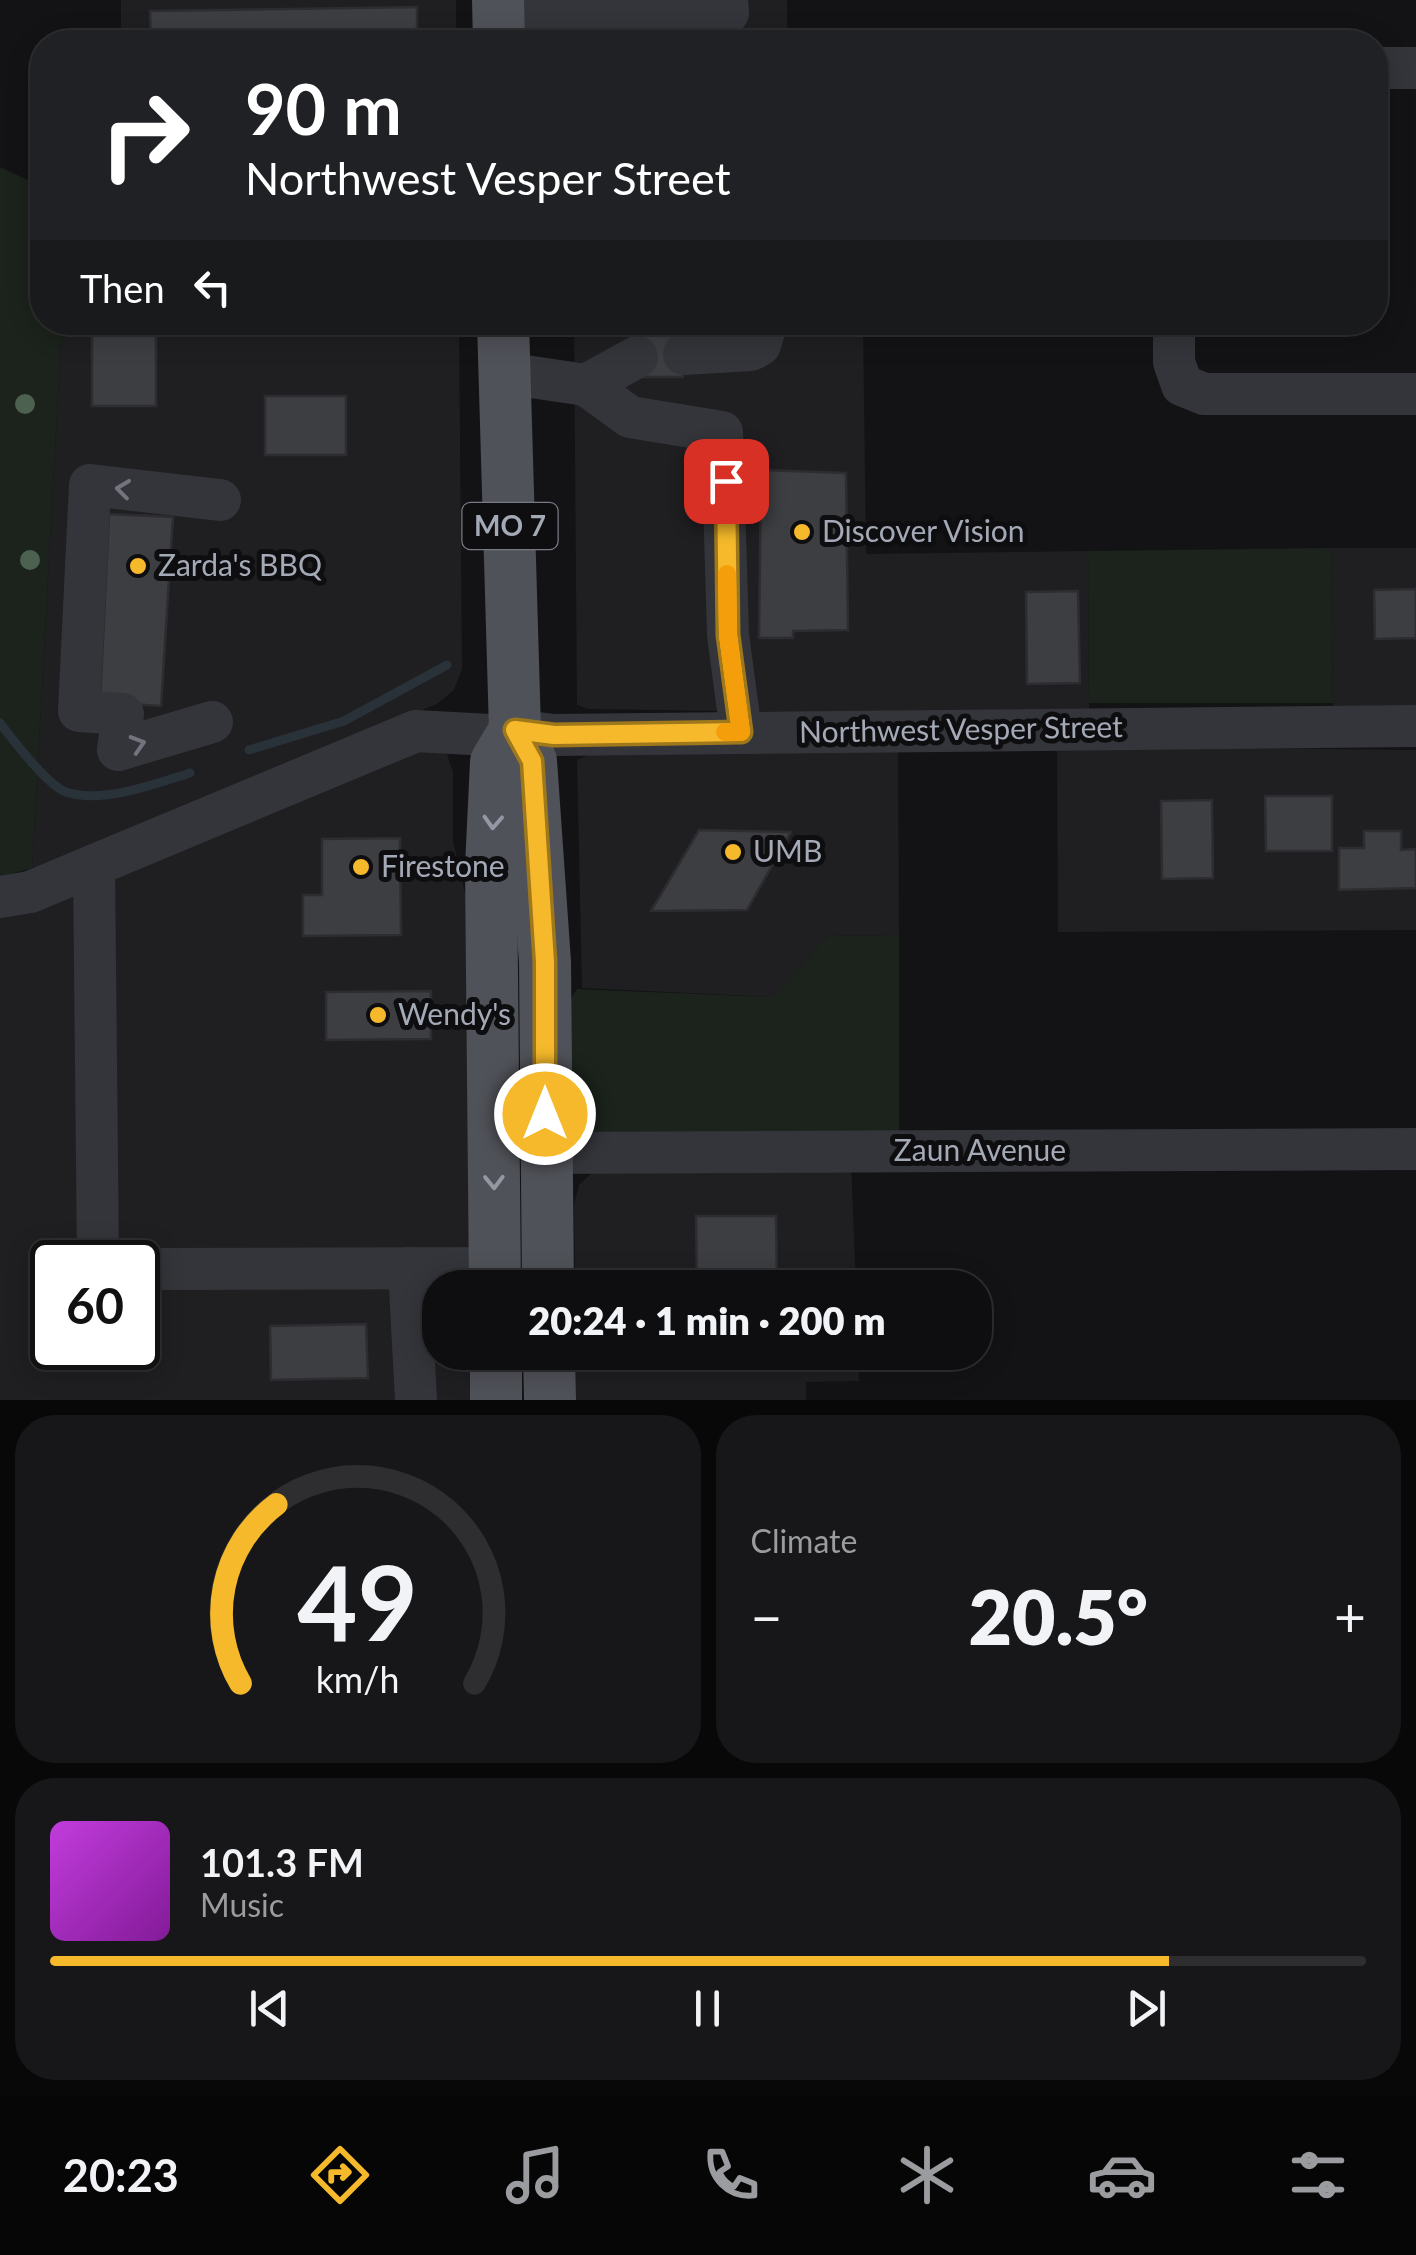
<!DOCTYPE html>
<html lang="en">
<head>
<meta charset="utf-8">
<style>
  :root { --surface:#0e0e10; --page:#171719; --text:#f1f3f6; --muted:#9b9c9f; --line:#2e2e30; --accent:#f5b92b }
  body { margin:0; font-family:Lato,sans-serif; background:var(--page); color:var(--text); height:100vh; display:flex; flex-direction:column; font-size:38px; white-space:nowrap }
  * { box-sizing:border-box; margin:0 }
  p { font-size:32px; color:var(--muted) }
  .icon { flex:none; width:55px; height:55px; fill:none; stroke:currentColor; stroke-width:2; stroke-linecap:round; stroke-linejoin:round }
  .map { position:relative; height:1400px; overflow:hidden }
  .sheet { display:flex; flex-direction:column; gap:15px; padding:15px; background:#080809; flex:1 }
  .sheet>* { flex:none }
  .top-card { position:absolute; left:30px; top:30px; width:1358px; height:305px; border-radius:40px; box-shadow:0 5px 25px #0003,0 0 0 2px var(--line); background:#202124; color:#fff; overflow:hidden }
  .speed { position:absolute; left:30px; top:1240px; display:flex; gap:20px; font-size:50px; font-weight:700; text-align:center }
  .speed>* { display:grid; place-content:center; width:130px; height:130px; border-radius:50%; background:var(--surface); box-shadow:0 5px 25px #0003,0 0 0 2px var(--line); line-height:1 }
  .speed .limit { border:5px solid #111; border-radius:15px; background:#fff; color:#111 }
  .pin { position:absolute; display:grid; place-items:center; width:85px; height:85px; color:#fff; margin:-42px; border-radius:20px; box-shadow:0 5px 15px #0006 }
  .me { position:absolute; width:110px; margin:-55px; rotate:0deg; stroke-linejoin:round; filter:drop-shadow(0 0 8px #0008) }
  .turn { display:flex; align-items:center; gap:35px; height:210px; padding:0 50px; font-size:45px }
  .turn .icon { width:130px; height:130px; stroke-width:2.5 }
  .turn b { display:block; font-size:70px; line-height:85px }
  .then { display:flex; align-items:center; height:95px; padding:0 50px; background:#0003; gap:20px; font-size:38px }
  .big { font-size:75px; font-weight:800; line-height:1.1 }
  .sheet .widget { flex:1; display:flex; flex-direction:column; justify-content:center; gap:15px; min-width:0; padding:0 35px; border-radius:40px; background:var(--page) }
  .sheet .dial { align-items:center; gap:0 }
  .dial svg { height:260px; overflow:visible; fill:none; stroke:var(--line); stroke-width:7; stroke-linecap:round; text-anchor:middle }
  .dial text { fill:var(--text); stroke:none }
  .song { display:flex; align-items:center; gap:30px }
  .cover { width:120px; height:120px; border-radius:15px; background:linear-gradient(135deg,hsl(290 70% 55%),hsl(290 70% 35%)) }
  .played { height:10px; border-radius:5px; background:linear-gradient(90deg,var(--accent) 85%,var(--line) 85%) }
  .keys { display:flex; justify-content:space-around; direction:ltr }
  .heat { display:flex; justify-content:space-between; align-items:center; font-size:55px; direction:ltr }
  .sheet .tiles { flex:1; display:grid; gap:15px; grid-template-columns:1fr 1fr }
  .widget:last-child { grid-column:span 2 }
  .trip { position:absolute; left:422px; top:1270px; width:570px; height:100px; border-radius:40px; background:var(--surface); box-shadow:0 5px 25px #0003,0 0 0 2px var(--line); font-weight:800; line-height:100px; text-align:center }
  .tab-bar { display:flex; height:160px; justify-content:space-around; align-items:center; background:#060606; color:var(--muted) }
  .tab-bar .icon { width:70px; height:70px }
  .tab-bar .on { color:var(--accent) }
  .tab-bar b { font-size:45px; color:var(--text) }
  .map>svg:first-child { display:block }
  .built { fill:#1f1f22; fill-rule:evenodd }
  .green { fill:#1b231c }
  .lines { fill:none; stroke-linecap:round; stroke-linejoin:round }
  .stream { stroke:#293139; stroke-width:9 }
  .building { fill:#3d3e42; stroke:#2d2d31; stroke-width:2.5 }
  .minor { stroke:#34353a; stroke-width:42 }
  .major { stroke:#505259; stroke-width:52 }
  .tree { fill:#4c614f }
  .oneway { stroke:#72757e }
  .oneway2 { stroke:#9398a3 }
  .route-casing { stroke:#9f781c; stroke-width:25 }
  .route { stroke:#f5b92b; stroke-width:18 }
  .slow { stroke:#f59e0b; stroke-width:18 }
  .poi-dot { fill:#f5b92b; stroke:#0e0e10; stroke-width:4 }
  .labels { text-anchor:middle; stroke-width:10; stroke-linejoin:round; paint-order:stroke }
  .shield { fill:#0e0e10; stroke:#777a84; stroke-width:2.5 }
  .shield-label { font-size:28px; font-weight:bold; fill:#a4a9b6 }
  .poi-label { font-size:30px; fill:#a4a9b6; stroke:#0e0e10; text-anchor:start }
  .street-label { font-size:30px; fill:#a4a9b6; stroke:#0e0e10 }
</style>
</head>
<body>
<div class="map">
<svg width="1416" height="1400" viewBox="0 0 1416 1400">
  <rect width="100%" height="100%" fill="#131315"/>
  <!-- built -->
  <g class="built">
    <rect x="121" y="0" width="335" height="42"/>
    <rect x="571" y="0" width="216" height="42"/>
    <polygon points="62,323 459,323 462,669 454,690 437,704 32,868"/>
    <polygon points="574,323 863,323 866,554 1088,551 1089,709 799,712 589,709 577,705"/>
    <polygon points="1331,548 1416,548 1416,716 1333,710"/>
    <polygon points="1057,746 1416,750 1416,930 1058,932"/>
    <polygon points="898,747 899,935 828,936 774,997 582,988 577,760 591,754"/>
    <path d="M418,749L447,754L453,772V841L466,898L470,1287L440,1288V1352L470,1353L471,1400H0V914ZM52,1262H138V1348H52Z"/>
    <polygon points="851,1161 856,1287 575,1288 574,1205 579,1185 596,1169"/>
    <polygon points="575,1353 858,1353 859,1381 806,1382 806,1400 576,1400"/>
  </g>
  <!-- green -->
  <g class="green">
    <polygon points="0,167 42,187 42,322 62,323 32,868 0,877"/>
    <polygon points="1331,548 1333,703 1089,703 1088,551"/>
    <polygon points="899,935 899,1132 602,1135 582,1129 572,1113 570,1000 577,989 773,997 828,936"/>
  </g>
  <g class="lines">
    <!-- stream -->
    <g class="stream">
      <path d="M0,723C13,740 47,785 66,792C103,804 154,784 190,773"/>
      <polyline points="249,750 344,721 447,665"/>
    </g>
  </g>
  <!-- building -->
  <g class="building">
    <polygon points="417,7 417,42 151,42 150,11"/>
    <rect x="92" y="322" width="64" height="84"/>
    <polygon points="638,322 684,322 683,377 637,377"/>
    <rect x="265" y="396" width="81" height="59"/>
    <polygon points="761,470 846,473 848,630 793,631 793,638 759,638"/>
    <polygon points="109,514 173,517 161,706 100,702"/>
    <polygon points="1416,589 1416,638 1375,639 1374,590"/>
    <polygon points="1078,591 1080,683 1027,684 1026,592"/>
    <polygon points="1265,796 1332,796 1332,851 1266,851"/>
    <polygon points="1212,800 1213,878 1162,879 1161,801"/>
    <polygon points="699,830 791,832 747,910 651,911"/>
    <polygon points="1364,831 1401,831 1401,850 1416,849 1416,888 1339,890 1339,848 1364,848"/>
    <polygon points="400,838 401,935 303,936 303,895 322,895 322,839"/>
    <polygon points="431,991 431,1039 326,1040 326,992"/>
    <polygon points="696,1216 776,1216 777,1288 697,1288"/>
    <polygon points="366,1324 368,1378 271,1380 270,1326"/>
  </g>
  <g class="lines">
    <!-- minor -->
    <g class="minor">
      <polyline points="499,15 728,13 727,0"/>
      <polyline points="1375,68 1416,68"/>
      <polyline points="1174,322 1174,362 1182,385 1204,394 1416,394"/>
      <polyline points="684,354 751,350 760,345 767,322"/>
      <polyline points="505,373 586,385 630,417 722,432 728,635 741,732"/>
      <polyline points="586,385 637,357"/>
      <polyline points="212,722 118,750 123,714 79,711 90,485 220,500"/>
      <polyline points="94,865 98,1262"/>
      <polyline points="0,897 30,892 416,731 489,735 515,730 554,735 1416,726"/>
      <polyline points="545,1153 1416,1149"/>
      <polyline points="409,1268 416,1400"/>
      <polyline points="138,1269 495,1268"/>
    </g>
    <!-- major -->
    <g class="major">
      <polyline points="498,0 499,42"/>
      <polyline points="503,322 515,730 531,761 545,962 548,1288"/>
      <polyline points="495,1288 491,867 496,762 515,730"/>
      <polyline points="496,1352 496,1400"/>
      <polyline points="549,1352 550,1400"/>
    </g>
  </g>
  <!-- trees -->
  <g class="tree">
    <circle cx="25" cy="404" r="10"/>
    <circle cx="30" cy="560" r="10"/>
  </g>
  <!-- one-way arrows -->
  <defs><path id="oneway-chevron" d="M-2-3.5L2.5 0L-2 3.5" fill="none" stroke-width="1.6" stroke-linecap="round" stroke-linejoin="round" transform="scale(2.5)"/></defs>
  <g class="oneway">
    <use href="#oneway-chevron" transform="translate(123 489) rotate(-173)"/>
    <use href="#oneway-chevron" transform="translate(138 744) rotate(-17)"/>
  </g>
  <g class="oneway2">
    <use href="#oneway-chevron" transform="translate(493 822) rotate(93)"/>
    <use href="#oneway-chevron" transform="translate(494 1182) rotate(89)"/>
  </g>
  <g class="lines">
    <defs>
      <polyline id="route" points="545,1114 545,962 532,761 515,730 554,735 741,732 728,635 726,481"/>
    </defs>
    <!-- route casing -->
    <use href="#route" class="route-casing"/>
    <!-- route -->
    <use href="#route" class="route"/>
    <!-- slow -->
    <polyline class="slow" points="725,732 741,732 728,635 727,574"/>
  </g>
  <!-- markers -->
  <g class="poi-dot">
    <circle cx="802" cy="532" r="10"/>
    <circle cx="138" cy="566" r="10"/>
    <circle cx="733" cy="852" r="10"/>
    <circle cx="361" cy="867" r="10"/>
    <circle cx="378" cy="1015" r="10"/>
  </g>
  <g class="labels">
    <!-- shield labels -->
    <rect class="shield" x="462.5" y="503" width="95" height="46" rx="8"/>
    <g class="shield-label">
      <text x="510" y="536">MO 7</text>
    </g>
    <!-- poi labels -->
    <g class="poi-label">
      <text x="822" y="542">Discover Vision</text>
      <text x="158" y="576">Zarda's BBQ</text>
      <text x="753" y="862">UMB</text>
      <text x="381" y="877">Firestone</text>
      <text x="398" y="1025">Wendy's</text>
    </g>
    <!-- street labels -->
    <g class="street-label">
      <text transform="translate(961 730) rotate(-1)" y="10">Northwest Vesper Street</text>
      <text x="980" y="1161">Zaun Avenue</text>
    </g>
  </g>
</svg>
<div class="speed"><div class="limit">60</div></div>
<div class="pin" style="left:726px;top:481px;background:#d93025"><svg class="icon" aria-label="arrive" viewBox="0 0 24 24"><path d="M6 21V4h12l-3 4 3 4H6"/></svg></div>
<svg class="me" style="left:545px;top:1114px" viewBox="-20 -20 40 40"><circle r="17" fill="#f5b92b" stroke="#fff" stroke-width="3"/><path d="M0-11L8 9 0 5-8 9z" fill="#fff"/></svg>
<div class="trip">20:24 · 1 min · 200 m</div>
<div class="top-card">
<div class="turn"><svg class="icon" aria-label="right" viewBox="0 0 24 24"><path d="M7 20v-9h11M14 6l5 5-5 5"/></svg><div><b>90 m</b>Northwest Vesper Street</div></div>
<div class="then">Then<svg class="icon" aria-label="left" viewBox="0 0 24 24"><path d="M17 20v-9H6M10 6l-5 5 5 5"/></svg></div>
</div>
</div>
<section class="sheet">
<div class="tiles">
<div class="widget dial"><svg viewBox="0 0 100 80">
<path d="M14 69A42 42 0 1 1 86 69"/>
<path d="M14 69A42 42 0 0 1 25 14" stroke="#f5b92b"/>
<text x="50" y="56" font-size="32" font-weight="700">49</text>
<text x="50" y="72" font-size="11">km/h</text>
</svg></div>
<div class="widget"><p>Climate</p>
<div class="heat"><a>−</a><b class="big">20.5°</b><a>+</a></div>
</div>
<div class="widget">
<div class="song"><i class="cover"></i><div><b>101.3 FM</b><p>Music</p></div></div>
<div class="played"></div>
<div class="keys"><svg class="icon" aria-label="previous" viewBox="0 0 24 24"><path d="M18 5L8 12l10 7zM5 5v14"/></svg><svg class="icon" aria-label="pause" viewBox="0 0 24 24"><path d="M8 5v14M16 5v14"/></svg><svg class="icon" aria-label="next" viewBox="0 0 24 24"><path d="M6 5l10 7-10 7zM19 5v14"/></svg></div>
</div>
</div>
</section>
<nav class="tab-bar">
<b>20:23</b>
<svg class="icon on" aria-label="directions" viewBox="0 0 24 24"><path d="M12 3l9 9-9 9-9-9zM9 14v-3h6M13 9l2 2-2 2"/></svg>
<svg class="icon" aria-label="music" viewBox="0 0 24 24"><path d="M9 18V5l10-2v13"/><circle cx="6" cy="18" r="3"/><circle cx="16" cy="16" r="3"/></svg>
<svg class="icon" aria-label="phone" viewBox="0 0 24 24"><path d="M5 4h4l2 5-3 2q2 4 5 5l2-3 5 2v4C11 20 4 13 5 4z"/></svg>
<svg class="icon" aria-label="climate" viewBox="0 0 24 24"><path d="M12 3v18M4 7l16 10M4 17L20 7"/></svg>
<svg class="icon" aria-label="car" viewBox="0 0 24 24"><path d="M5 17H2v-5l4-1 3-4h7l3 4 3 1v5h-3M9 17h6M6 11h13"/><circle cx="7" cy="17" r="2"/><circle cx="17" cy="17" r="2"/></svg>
<svg class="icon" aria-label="filters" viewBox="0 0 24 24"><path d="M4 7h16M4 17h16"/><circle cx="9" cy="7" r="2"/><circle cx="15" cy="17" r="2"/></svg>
</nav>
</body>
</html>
